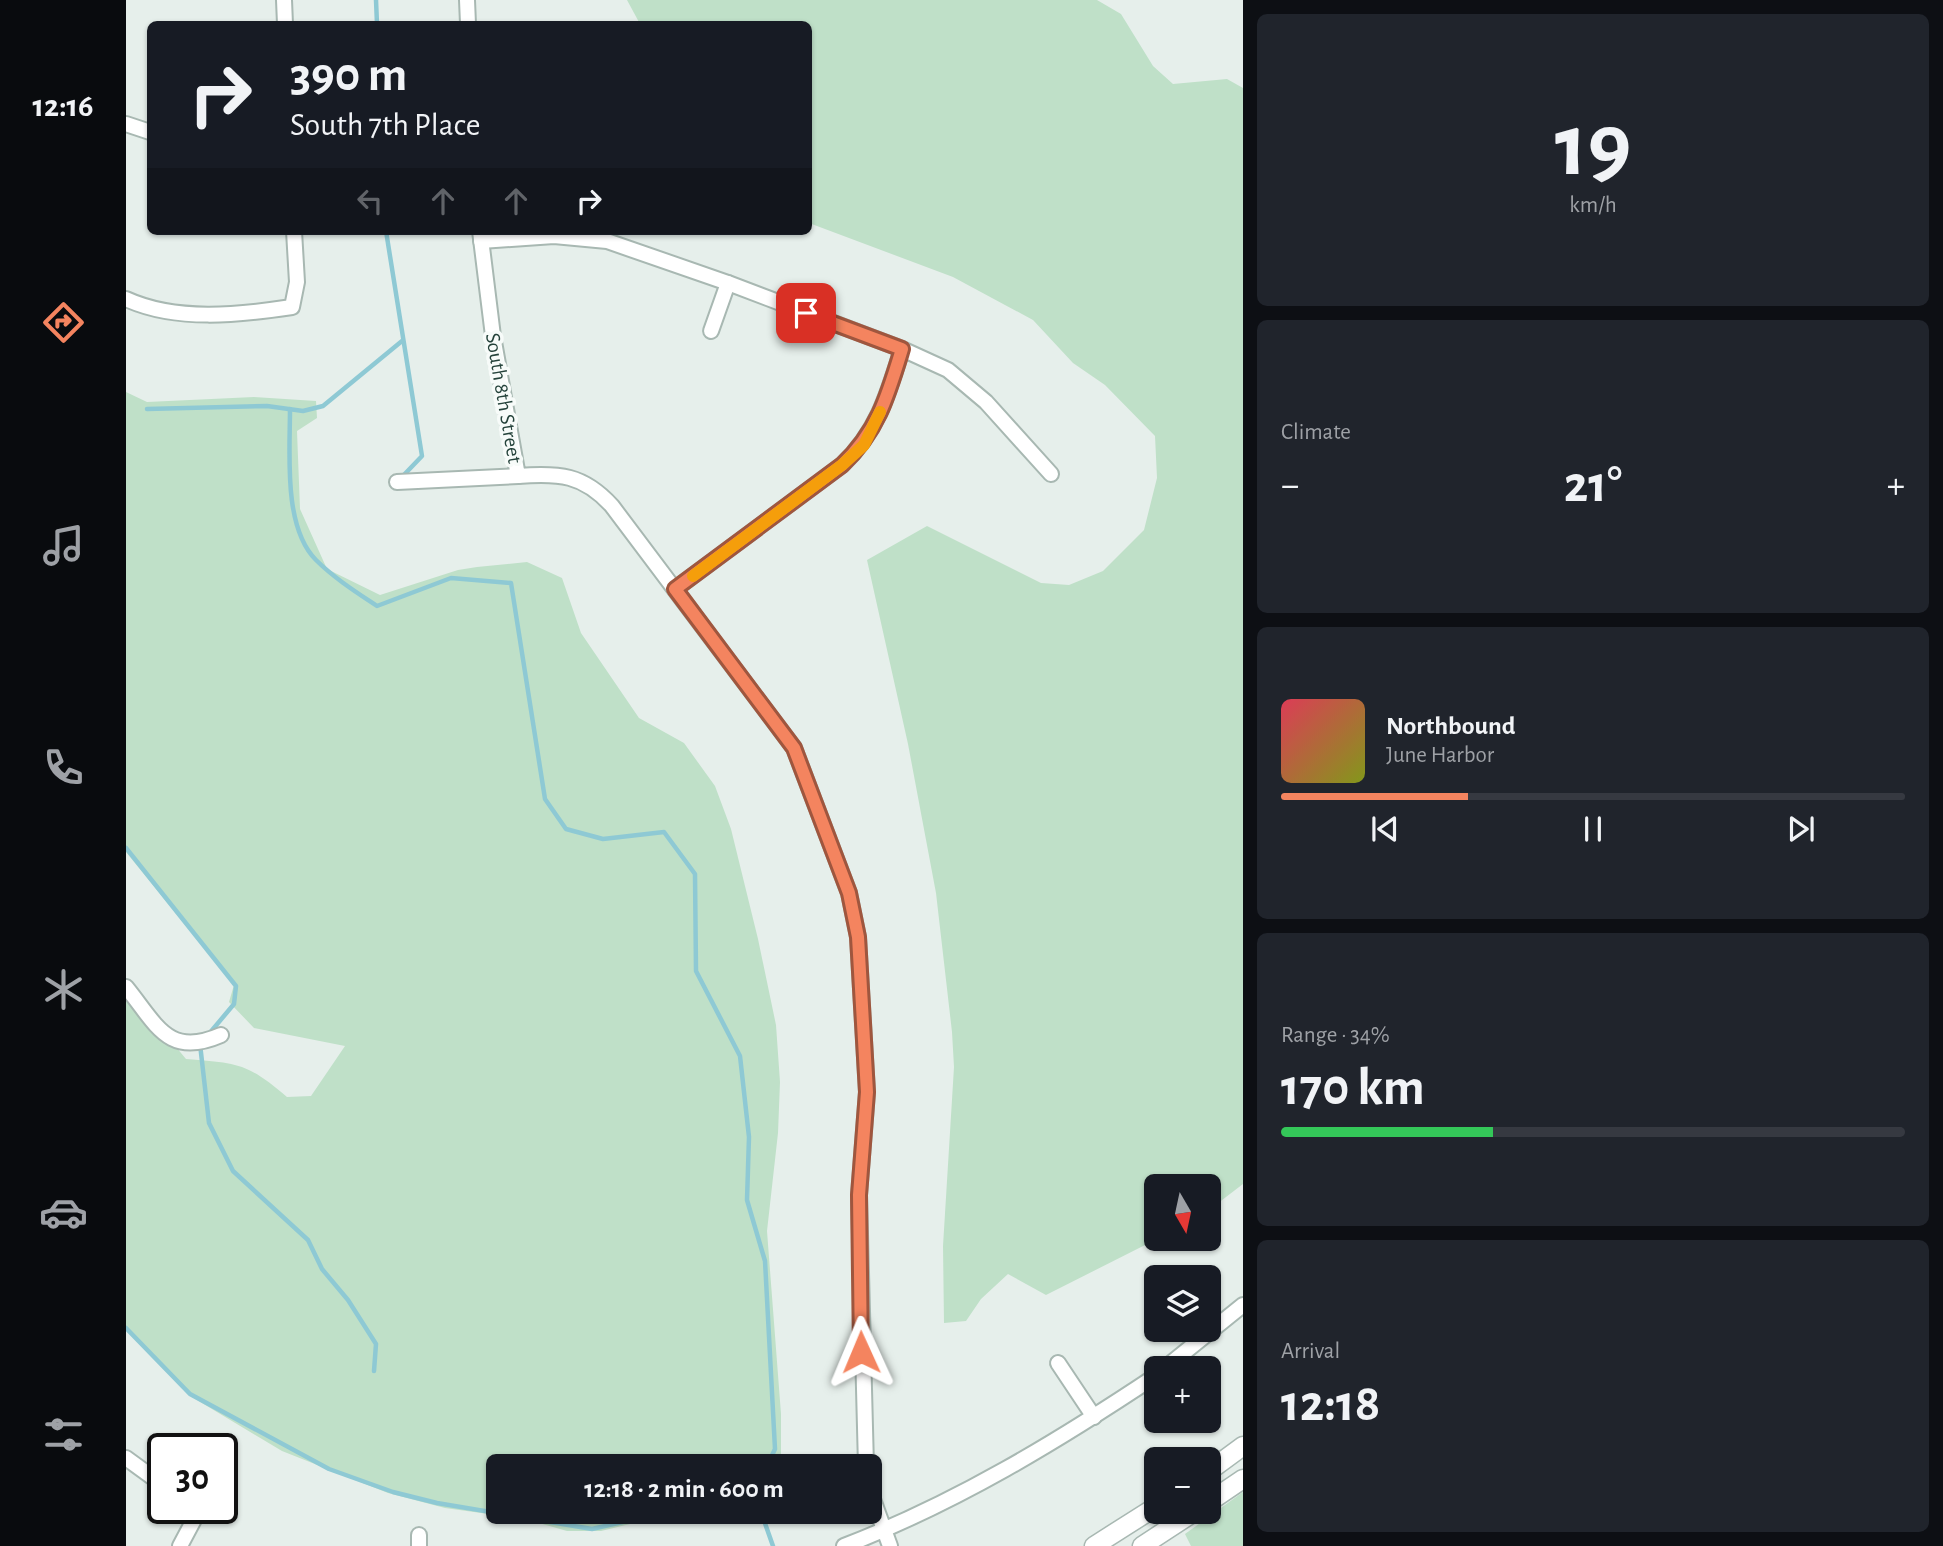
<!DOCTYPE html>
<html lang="en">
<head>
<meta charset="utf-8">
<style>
  :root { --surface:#171b24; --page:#20242c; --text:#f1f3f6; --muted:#9ea1a6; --line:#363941; --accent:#f4845f }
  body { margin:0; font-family:"Alegreya Sans",sans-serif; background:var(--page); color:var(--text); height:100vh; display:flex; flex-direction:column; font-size:26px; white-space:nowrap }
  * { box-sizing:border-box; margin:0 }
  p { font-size:23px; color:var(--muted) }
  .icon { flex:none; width:38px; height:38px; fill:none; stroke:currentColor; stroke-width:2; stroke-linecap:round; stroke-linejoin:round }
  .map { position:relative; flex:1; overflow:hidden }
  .panel { display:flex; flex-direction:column; gap:14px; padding:14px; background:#0d0f14; width:700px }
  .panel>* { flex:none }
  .guide { position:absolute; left:21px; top:21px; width:665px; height:214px; border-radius:10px; box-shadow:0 2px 5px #0004; background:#171b24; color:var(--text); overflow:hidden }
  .needle { width:46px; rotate:171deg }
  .controls { position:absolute; left:1018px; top:1174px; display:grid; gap:14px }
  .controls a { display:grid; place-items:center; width:77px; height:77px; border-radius:10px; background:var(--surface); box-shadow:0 2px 5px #0004; font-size:35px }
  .speed { position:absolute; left:21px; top:1433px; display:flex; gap:14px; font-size:35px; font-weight:700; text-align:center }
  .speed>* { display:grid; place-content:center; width:91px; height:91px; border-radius:50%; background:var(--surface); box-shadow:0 2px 5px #0004; line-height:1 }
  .speed .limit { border:4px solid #111; border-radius:10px; background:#fff; color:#111 }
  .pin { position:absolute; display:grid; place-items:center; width:60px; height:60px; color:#fff; margin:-30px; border-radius:14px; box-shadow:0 4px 10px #0006 }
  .me { position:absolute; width:77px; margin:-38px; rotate:359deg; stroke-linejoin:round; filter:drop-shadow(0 0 5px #0008) }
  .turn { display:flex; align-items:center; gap:24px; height:147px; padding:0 28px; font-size:32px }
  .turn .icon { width:91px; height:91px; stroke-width:2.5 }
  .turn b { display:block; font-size:49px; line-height:60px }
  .lanes { display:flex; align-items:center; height:66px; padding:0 28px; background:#0003; justify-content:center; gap:35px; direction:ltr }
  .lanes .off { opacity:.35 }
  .big { font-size:52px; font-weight:600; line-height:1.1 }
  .panel .widget { flex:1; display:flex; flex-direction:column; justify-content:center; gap:10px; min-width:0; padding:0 24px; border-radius:10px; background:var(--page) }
  .panel .dial { align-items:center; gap:0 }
  .dial b { font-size:91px; line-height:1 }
  .song { display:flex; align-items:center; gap:21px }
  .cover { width:84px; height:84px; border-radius:10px; background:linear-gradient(135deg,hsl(350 70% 55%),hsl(70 70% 35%)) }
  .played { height:7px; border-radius:4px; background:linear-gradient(90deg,var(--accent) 30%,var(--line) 30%) }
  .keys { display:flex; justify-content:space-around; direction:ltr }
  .heat { display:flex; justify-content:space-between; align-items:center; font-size:38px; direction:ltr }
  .charge { height:10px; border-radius:5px; background:linear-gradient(90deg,#34c759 34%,var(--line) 0) }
  .trip { position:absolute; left:360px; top:1454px; width:396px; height:70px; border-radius:10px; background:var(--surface); box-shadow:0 2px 5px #0004; font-weight:600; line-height:70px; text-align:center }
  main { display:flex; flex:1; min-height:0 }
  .menu { display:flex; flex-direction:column; width:126px; justify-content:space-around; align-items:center; background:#090b0e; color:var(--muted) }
  .menu .icon { width:49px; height:49px }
  .menu .current { color:var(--accent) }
  .menu b { font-size:32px; color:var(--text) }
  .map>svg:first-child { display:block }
  .green { fill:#bfe0c8 }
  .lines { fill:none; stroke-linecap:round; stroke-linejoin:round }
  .stream { stroke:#8ec9d4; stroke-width:4.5 }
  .minor-casing { stroke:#a8b8b2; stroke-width:18 }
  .tertiary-casing { stroke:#a8b8b2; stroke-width:21 }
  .minor { stroke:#fff; stroke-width:14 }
  .tertiary { stroke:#fff; stroke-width:18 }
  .route-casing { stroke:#9f563e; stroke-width:18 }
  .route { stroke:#f4845f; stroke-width:12 }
  .slow { stroke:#f59e0b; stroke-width:12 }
  .labels { text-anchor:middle; stroke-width:7; stroke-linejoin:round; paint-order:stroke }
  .street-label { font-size:21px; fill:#24423a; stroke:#f7fbf9 }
</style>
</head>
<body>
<main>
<nav class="menu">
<b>12:16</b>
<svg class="icon current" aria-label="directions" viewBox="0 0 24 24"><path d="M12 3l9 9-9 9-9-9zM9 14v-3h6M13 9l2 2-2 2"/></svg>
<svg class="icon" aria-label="music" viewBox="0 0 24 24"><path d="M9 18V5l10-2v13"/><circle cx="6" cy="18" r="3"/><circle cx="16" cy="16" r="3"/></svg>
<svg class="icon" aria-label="phone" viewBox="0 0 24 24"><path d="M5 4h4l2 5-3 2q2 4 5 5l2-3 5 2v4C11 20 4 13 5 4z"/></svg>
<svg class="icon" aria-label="climate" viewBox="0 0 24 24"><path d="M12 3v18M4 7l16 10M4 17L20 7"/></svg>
<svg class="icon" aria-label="car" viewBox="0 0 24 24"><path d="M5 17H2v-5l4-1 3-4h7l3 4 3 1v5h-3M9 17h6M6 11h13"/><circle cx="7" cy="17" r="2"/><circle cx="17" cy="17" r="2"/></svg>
<svg class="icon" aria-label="filters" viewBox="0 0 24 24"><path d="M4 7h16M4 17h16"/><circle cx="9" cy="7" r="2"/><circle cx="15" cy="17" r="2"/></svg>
</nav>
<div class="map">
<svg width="1117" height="1546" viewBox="0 0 1117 1546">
  <rect width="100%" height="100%" fill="#e6efeb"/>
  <!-- green -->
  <g class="green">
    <polygon points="501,0 971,0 995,14 1027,66 1047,84 1101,79 1117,88 1117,1184 1083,1210 1083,1186 1031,1186 1031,1239 920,1295 882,1274 855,1299 840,1321 818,1323 817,1246 828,1067 826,1032 810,893 782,744 741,560 801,526 915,583 943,585 977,571 1018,530 1031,478 1029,436 979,385 947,363 907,320 827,277 683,223 682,24 514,24"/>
    <path d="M0,392L21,402L128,397L190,401L191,418L171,431L174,509L201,569L254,595L332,570L351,567L401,562L436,578L455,633L513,718L558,743L589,786L605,829L632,939L650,1025L654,1082L652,1133L641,1231L655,1414V1459L649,1466H373V1512H554L475,1531H441L399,1519L319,1508L262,1493L156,1451L66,1397L0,1329V987L60,1059C112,1063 121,1063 161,1097L185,1096L219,1046L128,1028L103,1002L108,985L0,852Z"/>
    <polygon points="1117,1492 1117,1546 1065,1546 1059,1534"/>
  </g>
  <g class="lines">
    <!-- stream -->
    <g class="stream">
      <polyline points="250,0 251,24"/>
      <polyline points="260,231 296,456 274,479"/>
      <polyline points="21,409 141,406 177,411 197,406 276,341"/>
      <path d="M164,409C164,453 157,527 190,560C208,578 230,592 251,606L325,578L385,583L419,799L440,829L477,839L538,832L569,874L570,971L614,1056L623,1137L621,1200L639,1261L649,1449L641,1466"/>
      <polyline points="0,848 110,986 108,1004 82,1035"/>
      <polyline points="74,1044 83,1123 107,1171 182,1240 196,1269 222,1300 250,1344 248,1371"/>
      <polyline points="0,1328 64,1394 203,1469 267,1492 311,1503 466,1529 540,1512"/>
      <polyline points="635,1512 647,1546"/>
    </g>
    <defs>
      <g id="minor">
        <polyline points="158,0 159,24"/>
        <polyline points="341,0 342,24"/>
        <polyline points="0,124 24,132"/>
        <path d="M354,231L367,336L392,476C433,473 457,474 486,506L668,748L723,893L732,937L741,1092L733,1195L740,1466"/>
        <polyline points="355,241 428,236 481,241 602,283 776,349 822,370 860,402 925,474"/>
        <path d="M0,299C50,322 113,315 166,307L171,282L168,231"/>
        <polyline points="585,331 602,283"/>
        <polyline points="271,482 392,476"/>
        <path d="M549,589L716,465C751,432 762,394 776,349"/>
        <path d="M0,987C31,1025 42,1058 95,1035"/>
        <polyline points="932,1363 968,1417"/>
        <polyline points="1039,1368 1117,1305"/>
        <polyline points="0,1458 37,1485"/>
        <polyline points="744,1491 764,1546"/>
        <polyline points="293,1535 293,1546"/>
        <polyline points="54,1546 71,1514 66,1508"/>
        <path d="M718,1546C830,1503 932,1441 1031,1375"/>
      </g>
      <g id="tertiary">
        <polyline points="1083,1471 1117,1446"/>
        <polyline points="1083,1502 1117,1479"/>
        <polyline points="968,1546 1031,1506"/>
        <polyline points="1016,1546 1068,1512"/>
      </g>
    </defs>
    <!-- minor casing -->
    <use href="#minor" class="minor-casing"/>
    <!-- tertiary casing -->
    <use href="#tertiary" class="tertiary-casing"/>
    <!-- minor -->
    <use href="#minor" class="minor"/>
    <!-- tertiary -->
    <use href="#tertiary" class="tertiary"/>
  </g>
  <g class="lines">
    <defs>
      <path id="route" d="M680,313L776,349C762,395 752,431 716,465L549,589L668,748L723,893L732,937L741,1092L733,1195L735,1352"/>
    </defs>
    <!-- route casing -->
    <use href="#route" class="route-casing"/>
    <!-- route -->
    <use href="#route" class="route"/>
    <!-- slow -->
    <polyline class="slow" points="567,576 716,465 738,445 754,412"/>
  </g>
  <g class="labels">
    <!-- street labels -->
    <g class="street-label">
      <text transform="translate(378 398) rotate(80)" y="7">South 8th Street</text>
    </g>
  </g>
</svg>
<div class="controls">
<a><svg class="needle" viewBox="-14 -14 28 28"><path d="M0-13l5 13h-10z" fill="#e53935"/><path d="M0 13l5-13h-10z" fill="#9ea1a6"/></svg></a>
<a><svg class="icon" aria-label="layers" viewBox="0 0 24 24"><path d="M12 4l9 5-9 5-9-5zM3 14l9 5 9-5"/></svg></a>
<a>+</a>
<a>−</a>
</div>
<div class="speed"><div class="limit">30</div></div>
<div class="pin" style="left:680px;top:313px;background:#d93025"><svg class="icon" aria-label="arrive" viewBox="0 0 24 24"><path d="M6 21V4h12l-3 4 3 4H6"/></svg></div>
<svg class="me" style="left:735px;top:1352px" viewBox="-20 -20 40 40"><path d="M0-17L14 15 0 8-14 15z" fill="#f4845f" stroke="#fff" stroke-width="4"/></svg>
<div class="trip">12:18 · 2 min · 600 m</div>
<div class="guide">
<div class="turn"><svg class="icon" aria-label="right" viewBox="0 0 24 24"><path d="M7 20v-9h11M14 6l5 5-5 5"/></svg><div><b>390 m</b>South 7th Place</div></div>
<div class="lanes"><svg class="icon off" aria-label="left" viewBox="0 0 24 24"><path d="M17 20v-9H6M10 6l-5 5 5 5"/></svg><svg class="icon off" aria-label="ahead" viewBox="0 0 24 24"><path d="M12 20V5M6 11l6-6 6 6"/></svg><svg class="icon off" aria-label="ahead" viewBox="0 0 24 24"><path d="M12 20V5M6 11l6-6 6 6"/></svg><svg class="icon" aria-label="right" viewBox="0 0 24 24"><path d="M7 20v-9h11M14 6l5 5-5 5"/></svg></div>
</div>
</div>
<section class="panel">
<div class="widget dial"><b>19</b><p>km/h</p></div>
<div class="widget"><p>Climate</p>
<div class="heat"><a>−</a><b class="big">21°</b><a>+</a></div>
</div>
<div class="widget">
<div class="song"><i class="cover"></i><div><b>Northbound</b><p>June Harbor</p></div></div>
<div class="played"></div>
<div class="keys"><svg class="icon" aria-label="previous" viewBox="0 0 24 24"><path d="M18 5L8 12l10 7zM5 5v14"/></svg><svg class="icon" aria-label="pause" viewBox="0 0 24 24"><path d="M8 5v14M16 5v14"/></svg><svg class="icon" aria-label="next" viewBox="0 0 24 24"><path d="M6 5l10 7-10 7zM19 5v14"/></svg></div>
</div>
<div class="widget"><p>Range · 34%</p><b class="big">170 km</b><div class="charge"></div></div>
<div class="widget"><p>Arrival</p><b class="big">12:18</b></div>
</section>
</main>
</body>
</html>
